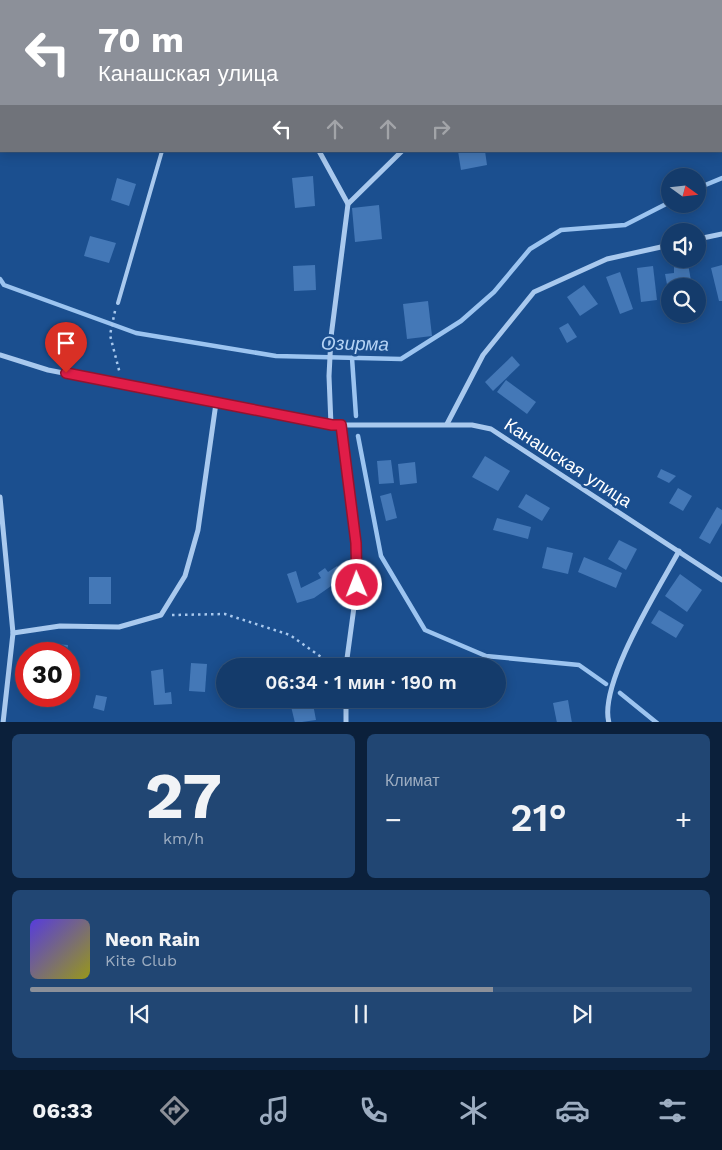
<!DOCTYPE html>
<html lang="ru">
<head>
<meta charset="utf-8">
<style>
  :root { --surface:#143b6b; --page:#214673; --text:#f1f3f6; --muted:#9dadc1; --line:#33557e; --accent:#8c9099 }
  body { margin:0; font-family:"Work Sans",sans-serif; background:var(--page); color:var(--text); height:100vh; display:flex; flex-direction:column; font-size:19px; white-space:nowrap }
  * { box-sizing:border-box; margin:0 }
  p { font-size:16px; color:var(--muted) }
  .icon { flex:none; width:28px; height:28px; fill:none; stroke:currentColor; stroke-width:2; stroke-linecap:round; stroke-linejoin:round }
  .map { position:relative; height:722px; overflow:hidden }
  .drawer { display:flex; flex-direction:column; gap:12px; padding:12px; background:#0b203b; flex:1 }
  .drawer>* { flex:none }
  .hud { position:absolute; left:0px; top:0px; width:722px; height:152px; box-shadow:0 2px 12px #0003,0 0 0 1px var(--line); background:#8c9099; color:#fff; overflow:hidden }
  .needle { width:32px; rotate:105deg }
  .fabs { position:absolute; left:661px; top:168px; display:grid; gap:10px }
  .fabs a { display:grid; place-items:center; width:45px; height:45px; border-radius:50%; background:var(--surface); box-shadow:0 2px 12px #0003,0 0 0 1px var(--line); font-size:25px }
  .speed { position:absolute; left:15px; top:642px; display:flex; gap:10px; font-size:25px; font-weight:700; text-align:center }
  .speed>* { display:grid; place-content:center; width:65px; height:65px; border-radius:50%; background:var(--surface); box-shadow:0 2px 12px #0003,0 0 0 1px var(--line); line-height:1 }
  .speed .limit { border:8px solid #d22; background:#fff; color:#111 }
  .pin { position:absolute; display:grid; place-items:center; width:42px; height:42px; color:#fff; margin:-51px -21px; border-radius:50% 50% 50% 0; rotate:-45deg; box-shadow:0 0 5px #0007 }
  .pin .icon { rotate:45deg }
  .me { position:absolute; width:55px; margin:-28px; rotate:359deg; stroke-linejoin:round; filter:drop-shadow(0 0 4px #0008) }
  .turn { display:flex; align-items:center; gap:18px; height:105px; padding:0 15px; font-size:22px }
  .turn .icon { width:65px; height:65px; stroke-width:2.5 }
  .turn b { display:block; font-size:35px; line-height:42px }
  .lanes { display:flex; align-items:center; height:48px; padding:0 15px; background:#0003; justify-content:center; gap:25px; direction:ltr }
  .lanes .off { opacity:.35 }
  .big { font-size:38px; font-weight:600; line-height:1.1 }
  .drawer .widget { flex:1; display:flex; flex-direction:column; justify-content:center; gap:8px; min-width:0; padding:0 18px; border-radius:8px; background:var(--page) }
  .drawer .dial { align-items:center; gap:0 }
  .dial b { font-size:65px; line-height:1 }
  .song { display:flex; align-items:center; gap:15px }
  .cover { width:60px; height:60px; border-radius:8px; background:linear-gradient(135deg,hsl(250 70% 55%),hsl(60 70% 35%)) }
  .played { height:5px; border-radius:2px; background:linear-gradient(90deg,var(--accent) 70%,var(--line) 70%) }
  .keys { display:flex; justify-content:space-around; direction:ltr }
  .heat { display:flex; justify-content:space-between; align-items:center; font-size:28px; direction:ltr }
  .drawer .tiles { flex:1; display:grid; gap:12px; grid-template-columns:1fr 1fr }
  .widget:last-child { grid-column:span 2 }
  .trip { position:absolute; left:216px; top:658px; width:290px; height:50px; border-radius:25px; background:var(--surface); box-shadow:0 2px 12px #0003,0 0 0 1px var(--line); font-weight:600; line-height:50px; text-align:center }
  .tabs { display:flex; height:80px; justify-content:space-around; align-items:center; background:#08182b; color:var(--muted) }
  .tabs .icon { width:35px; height:35px }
  .tabs .active { color:var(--accent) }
  .tabs b { font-size:22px; color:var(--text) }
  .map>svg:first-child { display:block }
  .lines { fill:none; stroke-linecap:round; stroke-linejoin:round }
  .stream { stroke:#9cc4f0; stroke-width:4.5 }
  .building { fill:#4478b7 }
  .path { stroke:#a9c9ee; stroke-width:2.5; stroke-dasharray:2.5 4; stroke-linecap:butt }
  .service { stroke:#a9c9ee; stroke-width:4 }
  .minor { stroke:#a9c9ee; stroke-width:5 }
  .route-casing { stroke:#92132f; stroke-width:12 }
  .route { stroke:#e11d48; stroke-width:9 }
  .labels { text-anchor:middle; stroke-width:5; stroke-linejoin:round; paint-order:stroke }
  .street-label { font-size:18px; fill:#fff; stroke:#1b4f8f }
  .water-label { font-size:19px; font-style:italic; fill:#b5d3f5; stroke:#1b4f8f }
</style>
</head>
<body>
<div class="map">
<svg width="722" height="723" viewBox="0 0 722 723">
  <rect width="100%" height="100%" fill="#1b4f8f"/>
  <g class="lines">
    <!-- stream -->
    <g class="stream">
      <polyline points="0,9 1,17"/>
      <polyline points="0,57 1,49"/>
      <polyline points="698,188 722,178"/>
      <polyline points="0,279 4,285 136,333 276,356 401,359 461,321 494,292 530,249 561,230 625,225 670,202"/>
      <polyline points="352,358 356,416"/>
      <polyline points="358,436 381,556 425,630 486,656 579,665 606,684"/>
      <polyline points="620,693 657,723"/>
    </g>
  </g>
  <!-- building -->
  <g class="building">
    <polygon points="458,151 485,151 487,165 461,170"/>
    <polygon points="313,176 315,206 295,208 292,178"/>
    <polygon points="117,178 136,184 129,206 111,200"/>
    <polygon points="379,205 382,239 355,242 352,208"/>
    <polygon points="90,236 116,243 109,263 84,256"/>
    <polygon points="688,264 692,286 670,286 669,295 665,274 674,273 674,267"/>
    <polygon points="315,265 316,290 294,291 293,266"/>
    <polygon points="722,265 722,301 719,301 711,268"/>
    <polygon points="653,266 657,300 641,302 637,268"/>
    <polygon points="620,272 633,309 620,314 606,277"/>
    <polygon points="584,285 598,304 580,316 567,297"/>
    <polygon points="428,301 432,336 407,339 403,304"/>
    <polygon points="568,323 577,337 567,343 559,328"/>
    <polygon points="512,356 520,365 493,391 485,382"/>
    <polygon points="506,380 536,402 527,414 497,392"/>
    <polygon points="485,456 510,471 498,491 472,477"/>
    <polygon points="391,460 394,483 379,484 377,461"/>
    <polygon points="415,462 417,483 400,485 398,464"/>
    <polygon points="661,469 676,476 669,483 657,477"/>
    <polygon points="678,488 692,496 683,511 669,503"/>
    <polygon points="391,493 397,518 386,521 380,496"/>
    <polygon points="526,494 550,508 542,521 518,507"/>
    <polygon points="717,507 722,510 722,523 710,544 699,538"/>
    <polygon points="497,518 531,527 528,539 493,530"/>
    <polygon points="619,540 637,549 626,570 608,559"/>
    <polygon points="547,547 573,553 568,574 542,568"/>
    <polygon points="584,557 622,573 616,588 578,572"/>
    <polygon points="337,566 344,577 314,598 297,603 287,574 296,571 301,588 321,578 318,573 325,568 328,572"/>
    <polygon points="680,574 702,590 687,612 665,596"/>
    <rect x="89" y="577" width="22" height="27"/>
    <polygon points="659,610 684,625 676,638 651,623"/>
    <polygon points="54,644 68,645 67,654 54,654"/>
    <polygon points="191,663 207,664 205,692 189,691"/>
    <polygon points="163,669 165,693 171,692 172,704 154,705 151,671"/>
    <polygon points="96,695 107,697 104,711 93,708"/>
    <polygon points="304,699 312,699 316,720 295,723 290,702"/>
    <polygon points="568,700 572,723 557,723 553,703"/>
  </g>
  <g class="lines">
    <!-- path -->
    <g class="path">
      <polyline points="39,1 41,0"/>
      <polyline points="149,1 149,0"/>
      <polyline points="0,16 1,15"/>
      <polyline points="115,311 110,335 120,374"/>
      <polyline points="172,615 225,614 290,635 334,666"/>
    </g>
    <!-- service -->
    <polyline class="service" points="118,303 162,151"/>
    <!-- minor -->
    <g class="minor">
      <polyline points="107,1 107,0"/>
      <polyline points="541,1 543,0"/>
      <polyline points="319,151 348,204 402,151"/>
      <polyline points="698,239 722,234"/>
      <polyline points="0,355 48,370 331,425 472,425 491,429 722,580"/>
      <polyline points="447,424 483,355 534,292 607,259 670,245"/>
      <polyline points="331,425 329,376 331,337 348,204"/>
      <polyline points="341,425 356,543 357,585 346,666"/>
      <polyline points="0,497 13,633 3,723"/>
      <polyline points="13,633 60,626 119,627 161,615 185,576 198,530 216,403"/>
      <polyline points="346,699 346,723"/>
      <path d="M609,723C598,684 659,588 679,551"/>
    </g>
  </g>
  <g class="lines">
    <defs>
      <polyline id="route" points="66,373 332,425 341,425 356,543 357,585"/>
    </defs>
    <!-- route casing -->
    <use href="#route" class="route-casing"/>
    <!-- route -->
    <use href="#route" class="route"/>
  </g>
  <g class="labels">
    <!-- street labels -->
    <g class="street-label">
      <text transform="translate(568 463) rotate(33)" y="6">Канашская улица</text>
    </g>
    <!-- water labels -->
    <g class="water-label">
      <text transform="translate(355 343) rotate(1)" y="7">Озирма</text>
    </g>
  </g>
</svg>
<div class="fabs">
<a><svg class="needle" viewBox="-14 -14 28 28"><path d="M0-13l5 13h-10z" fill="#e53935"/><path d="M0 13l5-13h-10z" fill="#9dadc1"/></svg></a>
<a><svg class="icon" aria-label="sound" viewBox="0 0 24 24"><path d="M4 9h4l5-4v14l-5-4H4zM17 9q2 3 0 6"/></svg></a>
<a><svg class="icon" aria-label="search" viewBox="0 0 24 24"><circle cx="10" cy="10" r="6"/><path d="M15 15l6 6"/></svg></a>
</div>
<div class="speed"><div class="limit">30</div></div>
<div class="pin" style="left:66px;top:373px;background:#d93025"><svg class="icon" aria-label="arrive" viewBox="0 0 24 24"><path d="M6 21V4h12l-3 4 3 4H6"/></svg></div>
<svg class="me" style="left:357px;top:585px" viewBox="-20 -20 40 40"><circle r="17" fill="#e11d48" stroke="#fff" stroke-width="3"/><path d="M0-11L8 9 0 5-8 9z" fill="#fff"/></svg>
<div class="trip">06:34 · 1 мин · 190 m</div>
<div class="hud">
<div class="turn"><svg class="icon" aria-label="left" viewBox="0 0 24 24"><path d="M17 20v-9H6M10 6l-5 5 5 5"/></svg><div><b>70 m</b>Канашская улица</div></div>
<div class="lanes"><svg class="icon" aria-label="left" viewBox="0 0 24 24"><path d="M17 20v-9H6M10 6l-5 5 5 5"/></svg><svg class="icon off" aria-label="ahead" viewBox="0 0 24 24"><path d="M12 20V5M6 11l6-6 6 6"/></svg><svg class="icon off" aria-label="ahead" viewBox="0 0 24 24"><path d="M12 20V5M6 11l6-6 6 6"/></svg><svg class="icon off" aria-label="right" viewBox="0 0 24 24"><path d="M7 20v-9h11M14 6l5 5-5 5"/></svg></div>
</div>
</div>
<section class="drawer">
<div class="tiles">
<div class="widget dial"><b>27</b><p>km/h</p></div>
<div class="widget"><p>Климат</p>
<div class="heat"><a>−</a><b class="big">21°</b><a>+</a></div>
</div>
<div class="widget">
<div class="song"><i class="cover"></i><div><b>Neon Rain</b><p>Kite Club</p></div></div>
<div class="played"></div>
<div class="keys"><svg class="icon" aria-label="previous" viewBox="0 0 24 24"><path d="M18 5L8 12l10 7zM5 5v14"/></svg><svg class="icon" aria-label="pause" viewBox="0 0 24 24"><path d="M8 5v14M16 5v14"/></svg><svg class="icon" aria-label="next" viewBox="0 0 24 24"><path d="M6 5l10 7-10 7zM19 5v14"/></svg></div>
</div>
</div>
</section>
<nav class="tabs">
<b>06:33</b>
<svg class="icon active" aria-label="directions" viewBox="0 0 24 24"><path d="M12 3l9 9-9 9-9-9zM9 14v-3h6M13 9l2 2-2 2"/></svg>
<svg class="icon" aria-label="music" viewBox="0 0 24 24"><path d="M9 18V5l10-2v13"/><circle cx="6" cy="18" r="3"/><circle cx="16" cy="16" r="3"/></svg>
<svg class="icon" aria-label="phone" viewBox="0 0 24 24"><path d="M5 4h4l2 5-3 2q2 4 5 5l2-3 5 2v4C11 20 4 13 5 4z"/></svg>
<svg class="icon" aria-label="climate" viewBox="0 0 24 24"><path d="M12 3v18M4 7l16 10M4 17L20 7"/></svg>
<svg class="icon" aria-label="car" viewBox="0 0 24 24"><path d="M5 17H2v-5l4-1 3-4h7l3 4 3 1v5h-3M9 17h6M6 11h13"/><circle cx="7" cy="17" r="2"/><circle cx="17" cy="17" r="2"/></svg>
<svg class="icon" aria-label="filters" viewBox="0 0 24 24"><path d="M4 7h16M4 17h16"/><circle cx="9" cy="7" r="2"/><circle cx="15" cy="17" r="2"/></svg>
</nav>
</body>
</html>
